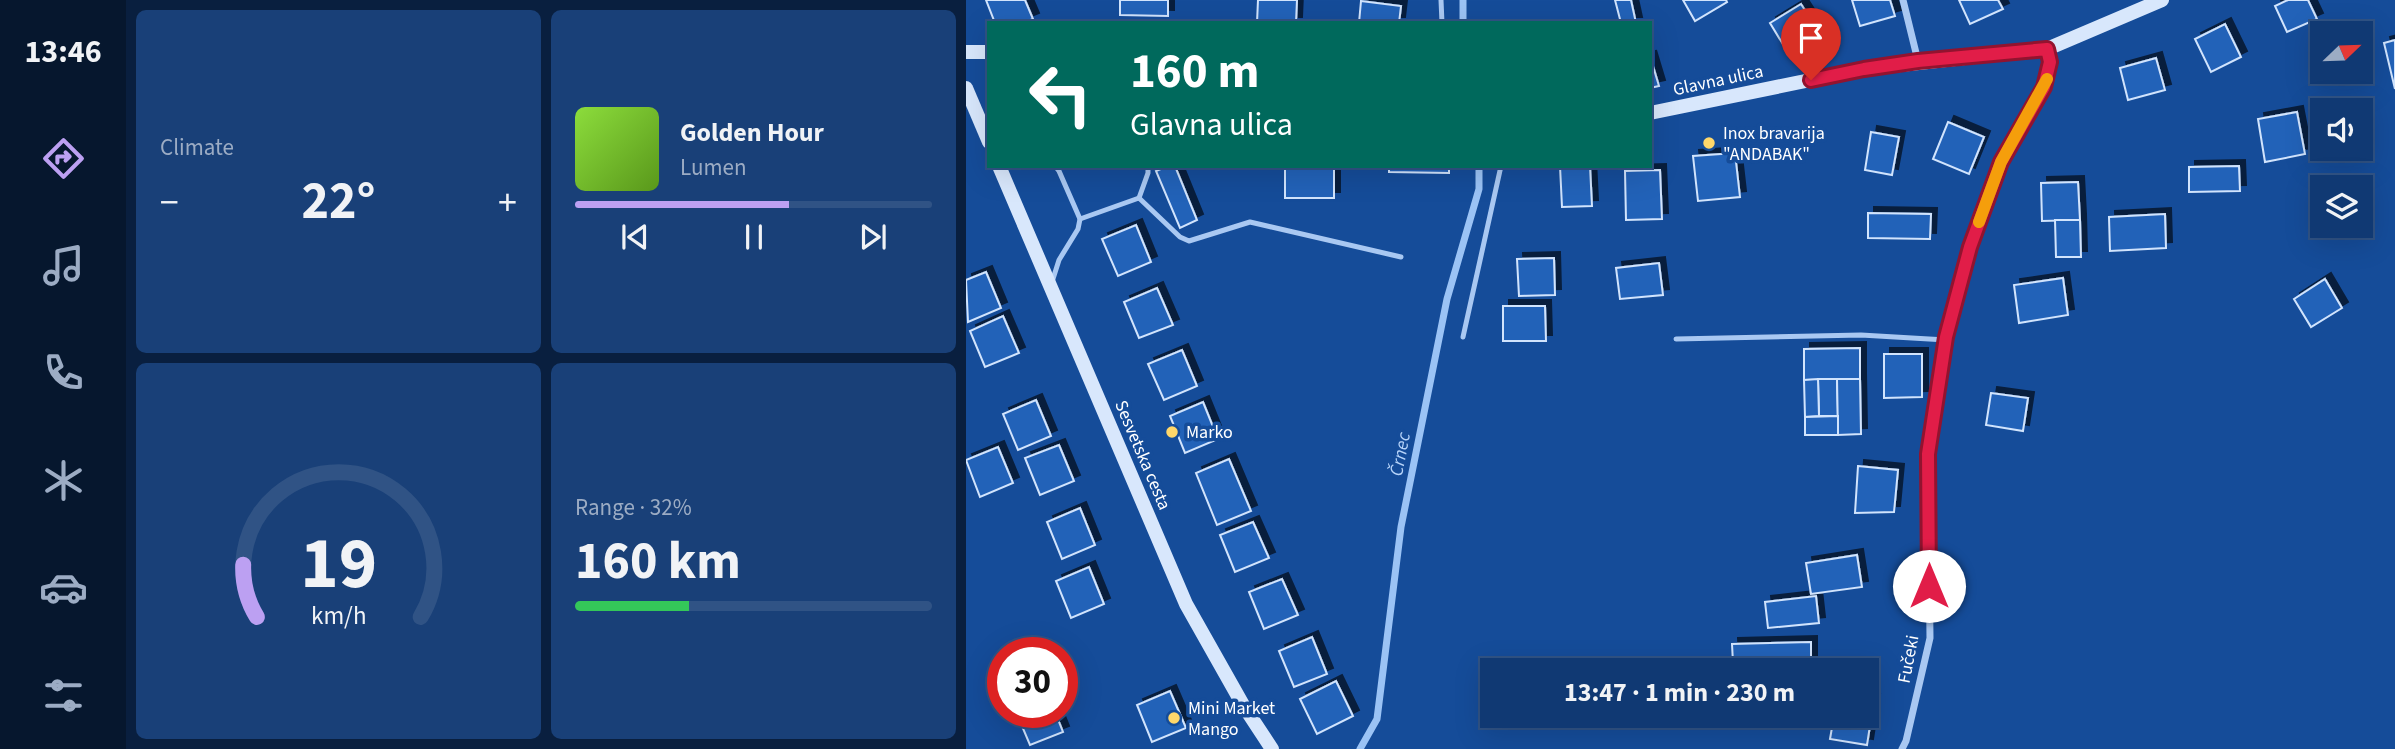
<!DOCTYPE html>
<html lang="en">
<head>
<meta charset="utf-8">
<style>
  :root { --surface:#103973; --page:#194078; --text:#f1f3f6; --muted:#9cacc4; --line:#305385; --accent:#bca0f2 }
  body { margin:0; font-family:"Source Sans 3",sans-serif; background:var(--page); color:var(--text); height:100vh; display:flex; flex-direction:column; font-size:26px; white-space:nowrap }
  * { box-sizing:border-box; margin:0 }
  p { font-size:23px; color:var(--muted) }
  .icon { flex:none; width:38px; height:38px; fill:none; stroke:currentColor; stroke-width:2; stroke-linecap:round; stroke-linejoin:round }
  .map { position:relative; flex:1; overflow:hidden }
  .panel { display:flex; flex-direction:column; gap:10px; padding:10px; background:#091f3f; width:840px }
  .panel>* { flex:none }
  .top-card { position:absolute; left:21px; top:21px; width:665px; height:147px; border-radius:0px; box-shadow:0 7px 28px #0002,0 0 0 2px var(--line); background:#00695c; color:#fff; overflow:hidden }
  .needle { width:46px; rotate:67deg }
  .tools { position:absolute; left:1344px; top:21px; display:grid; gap:14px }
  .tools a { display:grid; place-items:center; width:63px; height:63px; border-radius:0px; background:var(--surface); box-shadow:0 7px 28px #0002,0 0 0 2px var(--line); font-size:35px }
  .speed { position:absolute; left:21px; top:637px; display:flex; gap:14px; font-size:35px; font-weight:700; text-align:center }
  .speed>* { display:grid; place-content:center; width:91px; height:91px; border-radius:50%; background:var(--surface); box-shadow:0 7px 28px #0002,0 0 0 2px var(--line); line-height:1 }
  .speed .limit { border:10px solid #d22; background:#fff; color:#111 }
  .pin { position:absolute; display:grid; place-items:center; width:60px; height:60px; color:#fff; margin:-72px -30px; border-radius:50% 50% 50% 0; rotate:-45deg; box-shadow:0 0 7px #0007 }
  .pin .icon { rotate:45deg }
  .me { position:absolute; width:77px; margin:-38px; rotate:0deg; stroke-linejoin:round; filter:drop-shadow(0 0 5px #0008) }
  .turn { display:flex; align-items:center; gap:24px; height:147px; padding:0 28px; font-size:32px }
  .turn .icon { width:91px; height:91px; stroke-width:2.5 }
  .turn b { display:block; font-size:49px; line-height:60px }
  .big { font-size:52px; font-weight:700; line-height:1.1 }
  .panel .card { flex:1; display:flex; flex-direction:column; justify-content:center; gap:10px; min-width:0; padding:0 24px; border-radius:10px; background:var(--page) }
  .panel .dial { align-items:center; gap:0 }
  .dial svg { height:182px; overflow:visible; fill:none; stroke:var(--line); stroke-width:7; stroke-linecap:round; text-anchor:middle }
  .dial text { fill:var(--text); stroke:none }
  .song { display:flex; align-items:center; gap:21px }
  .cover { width:84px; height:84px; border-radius:10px; background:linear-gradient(135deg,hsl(90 70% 55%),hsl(90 70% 35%)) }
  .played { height:7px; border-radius:4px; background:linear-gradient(90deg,var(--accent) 60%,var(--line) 60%) }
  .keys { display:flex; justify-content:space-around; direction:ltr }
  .heat { display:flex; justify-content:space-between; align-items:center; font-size:38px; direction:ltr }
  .charge { height:10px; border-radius:5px; background:linear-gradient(90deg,#34c759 32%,var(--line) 0) }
  .panel .tiles { flex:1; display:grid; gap:10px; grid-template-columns:repeat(2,1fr) }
  .trip { position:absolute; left:514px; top:658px; width:399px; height:70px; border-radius:0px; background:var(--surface); box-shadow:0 7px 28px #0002,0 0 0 2px var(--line); font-weight:700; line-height:70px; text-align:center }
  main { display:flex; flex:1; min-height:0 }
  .menu { display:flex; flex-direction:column; width:126px; justify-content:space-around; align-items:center; background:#06172e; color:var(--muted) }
  .menu .icon { width:49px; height:49px }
  .menu .selected { color:var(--accent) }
  .menu b { font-size:32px; color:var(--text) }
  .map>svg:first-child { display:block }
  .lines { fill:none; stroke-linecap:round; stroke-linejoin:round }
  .stream { stroke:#9bc3f5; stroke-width:7 }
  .building { fill:#2462b8; stroke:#d1e4fd; stroke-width:2; filter:url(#shadow) }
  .lane { stroke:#a9c8f2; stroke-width:5 }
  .street { stroke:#a9c8f2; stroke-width:7 }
  .secondary { stroke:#d8e7fc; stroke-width:14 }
  .route-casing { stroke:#92132f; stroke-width:18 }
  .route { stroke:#e11d48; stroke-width:12 }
  .slow { stroke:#f59e0b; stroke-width:12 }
  .poi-dot { fill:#ffd76a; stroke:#154c99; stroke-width:2.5 }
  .labels { text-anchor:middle; stroke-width:7; stroke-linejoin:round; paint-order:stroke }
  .street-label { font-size:18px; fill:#fff; stroke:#154c99 }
  .poi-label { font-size:18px; fill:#fff; stroke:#154c99; text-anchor:start }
  .water-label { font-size:19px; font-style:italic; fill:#b6d3f9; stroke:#154c99 }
</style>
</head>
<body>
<main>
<nav class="menu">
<b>13:46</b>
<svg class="icon selected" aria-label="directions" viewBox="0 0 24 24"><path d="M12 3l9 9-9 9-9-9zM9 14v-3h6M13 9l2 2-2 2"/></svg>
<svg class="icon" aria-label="music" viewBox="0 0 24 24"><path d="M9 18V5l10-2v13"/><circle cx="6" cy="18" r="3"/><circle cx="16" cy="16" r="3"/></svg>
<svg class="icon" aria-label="phone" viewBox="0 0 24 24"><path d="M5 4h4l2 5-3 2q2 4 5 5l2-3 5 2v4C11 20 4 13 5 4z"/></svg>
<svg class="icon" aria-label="climate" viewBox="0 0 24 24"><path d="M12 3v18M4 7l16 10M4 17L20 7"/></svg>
<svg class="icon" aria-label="car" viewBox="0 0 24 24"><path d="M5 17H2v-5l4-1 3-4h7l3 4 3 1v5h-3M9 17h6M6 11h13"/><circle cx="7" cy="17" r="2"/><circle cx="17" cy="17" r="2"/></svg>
<svg class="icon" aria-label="filters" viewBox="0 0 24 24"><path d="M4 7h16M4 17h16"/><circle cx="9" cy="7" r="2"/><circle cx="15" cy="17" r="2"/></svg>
</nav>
<section class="panel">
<div class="tiles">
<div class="card"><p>Climate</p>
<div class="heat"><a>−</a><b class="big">22°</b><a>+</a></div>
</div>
<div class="card">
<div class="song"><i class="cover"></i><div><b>Golden Hour</b><p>Lumen</p></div></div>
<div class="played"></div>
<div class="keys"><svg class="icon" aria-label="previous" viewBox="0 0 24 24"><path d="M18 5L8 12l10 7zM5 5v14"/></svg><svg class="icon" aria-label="pause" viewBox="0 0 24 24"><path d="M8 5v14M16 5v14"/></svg><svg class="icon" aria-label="next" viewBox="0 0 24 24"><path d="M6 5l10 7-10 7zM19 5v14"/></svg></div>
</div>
<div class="card dial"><svg viewBox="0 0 100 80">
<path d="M14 69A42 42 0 1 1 86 69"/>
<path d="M14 69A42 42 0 0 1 8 46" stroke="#bca0f2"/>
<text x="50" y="56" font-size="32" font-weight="700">19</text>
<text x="50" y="72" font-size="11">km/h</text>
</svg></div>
<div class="card"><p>Range · 32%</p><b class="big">160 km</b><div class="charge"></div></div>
</div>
</section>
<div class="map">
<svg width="1429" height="749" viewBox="0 0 1429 749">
  <defs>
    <filter id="shadow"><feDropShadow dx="6" dy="-6" stdDeviation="0" flood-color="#0009"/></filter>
  </defs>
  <rect width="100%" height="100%" fill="#154c99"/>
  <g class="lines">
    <!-- stream -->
    <g class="stream">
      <polyline points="497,0 497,23"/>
      <polyline points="394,749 411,719 435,527 481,299 513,189 513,166"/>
    </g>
  </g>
  <!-- building -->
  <g class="building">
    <polygon points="20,0 59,0 67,19 57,23 29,23"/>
    <polygon points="154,0 202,0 202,16 154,15"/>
    <polygon points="292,0 331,0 330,23 291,23"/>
    <polygon points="649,0 665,0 670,23 655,23"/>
    <polygon points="717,0 760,0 761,2 729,21"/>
    <polygon points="886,0 924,0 929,16 894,26"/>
    <polygon points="993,0 1032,0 1037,9 1004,24"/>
    <polygon points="1322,0 1342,0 1351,19 1321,32 1309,6"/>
    <polygon points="395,1 435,6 433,23 393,23"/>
    <polygon points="835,4 853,32 821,51 804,23"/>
    <polygon points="1259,24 1275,57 1245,72 1229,39"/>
    <polygon points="1429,40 1429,89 1418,43"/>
    <polygon points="684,56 693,86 684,88"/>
    <polygon points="1190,58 1199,90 1162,100 1154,68"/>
    <polygon points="1331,112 1339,154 1299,162 1292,119"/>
    <polygon points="982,122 1018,137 1003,174 967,159"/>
    <polygon points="905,132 933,137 926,175 899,170"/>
    <polygon points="769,153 774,197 732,201 727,156"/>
    <polygon points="202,166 209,166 231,220 214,228 190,171"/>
    <rect x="319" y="166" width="49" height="32"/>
    <polygon points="423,166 483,166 483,173 423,172"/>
    <polygon points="594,166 624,166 626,206 596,207"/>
    <polygon points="1273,166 1274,191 1223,192 1223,167"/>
    <polygon points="694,170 696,219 660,220 659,171"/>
    <polygon points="1112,182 1114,220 1076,221 1075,183"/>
    <polygon points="902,213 965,214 964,239 902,238"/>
    <polygon points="1199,214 1200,248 1144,251 1143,217"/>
    <polygon points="1089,220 1114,220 1115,257 1090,257"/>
    <polygon points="170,225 185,262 152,276 136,239"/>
    <polygon points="588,258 589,295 553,296 551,259"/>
    <polygon points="693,263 697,295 654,299 650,268"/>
    <polygon points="20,272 35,308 2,322 0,280"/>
    <polygon points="1097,278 1102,315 1053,323 1048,285"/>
    <polygon points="1359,279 1376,308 1345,327 1328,299"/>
    <polygon points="191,288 207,325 173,338 158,302"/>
    <polygon points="537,306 579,306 580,341 537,341"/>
    <polygon points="37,316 53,353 19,367 4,331"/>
    <polygon points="894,348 894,379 838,380 838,349"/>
    <polygon points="216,350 231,386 198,400 182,364"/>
    <polygon points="918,354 956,354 956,397 918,398"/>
    <polygon points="852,379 871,379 872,416 853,416"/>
    <polygon points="852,379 853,416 839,417 838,380"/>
    <polygon points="871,379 894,379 895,434 872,435"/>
    <polygon points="1025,393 1062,398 1057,431 1020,425"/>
    <polygon points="70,400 85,436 52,450 37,414"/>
    <polygon points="237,402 252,439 219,453 204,416"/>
    <polygon points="872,416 872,435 839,435 839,417"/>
    <polygon points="93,445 108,481 74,495 59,458"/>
    <polygon points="32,447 47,483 14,497 0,460"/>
    <polygon points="263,459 285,511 251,525 230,473"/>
    <polygon points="892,466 932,470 928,512 889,513"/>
    <polygon points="114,508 129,545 96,559 81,522"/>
    <polygon points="287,522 303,558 269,572 254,535"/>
    <polygon points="891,555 896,587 845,594 840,563"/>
    <polygon points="123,567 138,604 105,618 90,581"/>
    <polygon points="316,579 332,615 298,629 283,592"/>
    <polygon points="850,596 853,623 802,628 799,602"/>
    <polygon points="346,637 361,674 328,687 313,651"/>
    <polygon points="845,642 845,661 767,663 766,644"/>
    <polygon points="370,681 387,716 351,734 334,699"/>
    <polygon points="204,691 220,728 186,742 171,705"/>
    <polygon points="901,699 908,700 901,745 864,739 868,716 901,716"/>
    <polygon points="50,712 89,712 97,732 64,745"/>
  </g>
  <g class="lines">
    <!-- lane -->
    <g class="lane">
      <polyline points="475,0 476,23"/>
      <polyline points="173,198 214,237 223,241 284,222 435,257"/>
      <polyline points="173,198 182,173 182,166"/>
      <polyline points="114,219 173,198"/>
      <polyline points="86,282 93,260 112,229 114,219 93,171 89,166"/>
      <polyline points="497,337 535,166"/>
      <polyline points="710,339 895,335 980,340"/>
    </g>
    <!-- street -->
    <g class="street">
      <polyline points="937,0 952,61"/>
      <polyline points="936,749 940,741 964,638 962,454 980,337 1004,247 1035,162 1078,87 1084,62 1081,49"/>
    </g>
    <!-- secondary -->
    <g class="secondary">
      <polyline points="0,52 23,52"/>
      <polyline points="0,88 23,142"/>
      <polyline points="684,113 898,69 1081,49 1196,0"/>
      <polyline points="33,166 220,604 277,705 306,749"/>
    </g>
  </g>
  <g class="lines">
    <defs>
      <polyline id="route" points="845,80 898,69 952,61 1081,49 1084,62 1078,87 1035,162 1004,247 980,337 962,454 963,586"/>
    </defs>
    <!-- route casing -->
    <use href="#route" class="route-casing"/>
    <!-- route -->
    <use href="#route" class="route"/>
    <!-- slow -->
    <polyline class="slow" points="1013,222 1035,162 1081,79"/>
  </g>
  <!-- markers -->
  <g class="poi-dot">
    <circle cx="743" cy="143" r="7"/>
    <circle cx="206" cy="432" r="7"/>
    <circle cx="208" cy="718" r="7"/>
  </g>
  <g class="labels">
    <!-- street labels -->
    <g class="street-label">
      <text transform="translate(752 80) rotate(-12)" y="6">Glavna ulica</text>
      <text transform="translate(177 455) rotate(67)" y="6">Sesvetska cesta</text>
      <text transform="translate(942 659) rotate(-79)" y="6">Fučeki</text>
    </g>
    <!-- poi labels -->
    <g class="poi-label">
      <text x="757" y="139">Inox bravarija<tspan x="757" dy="21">"ANDABAK"</tspan></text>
      <text x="220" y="438">Marko</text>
      <text x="222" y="714">Mini Market<tspan x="222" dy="21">Mango</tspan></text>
    </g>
    <!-- water labels -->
    <g class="water-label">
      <text transform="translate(433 454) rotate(-79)" y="7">Črnec</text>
    </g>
  </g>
</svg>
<div class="tools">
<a><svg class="needle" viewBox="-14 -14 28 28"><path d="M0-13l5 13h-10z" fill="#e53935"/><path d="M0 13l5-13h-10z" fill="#9cacc4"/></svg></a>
<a><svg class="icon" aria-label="sound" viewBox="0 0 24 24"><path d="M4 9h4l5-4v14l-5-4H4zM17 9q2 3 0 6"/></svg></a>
<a><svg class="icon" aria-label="layers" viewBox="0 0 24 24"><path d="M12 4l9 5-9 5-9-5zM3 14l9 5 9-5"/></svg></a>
</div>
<div class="speed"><div class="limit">30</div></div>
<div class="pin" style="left:845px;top:80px;background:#d93025"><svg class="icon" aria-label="arrive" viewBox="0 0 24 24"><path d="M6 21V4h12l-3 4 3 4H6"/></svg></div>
<svg class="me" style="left:963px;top:586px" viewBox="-20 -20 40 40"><circle r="19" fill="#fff"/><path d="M0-13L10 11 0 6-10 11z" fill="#e11d48"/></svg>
<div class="trip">13:47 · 1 min · 230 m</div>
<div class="top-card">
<div class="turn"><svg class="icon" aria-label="left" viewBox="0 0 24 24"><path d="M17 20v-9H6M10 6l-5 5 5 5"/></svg><div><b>160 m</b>Glavna ulica</div></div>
</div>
</div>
</main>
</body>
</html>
